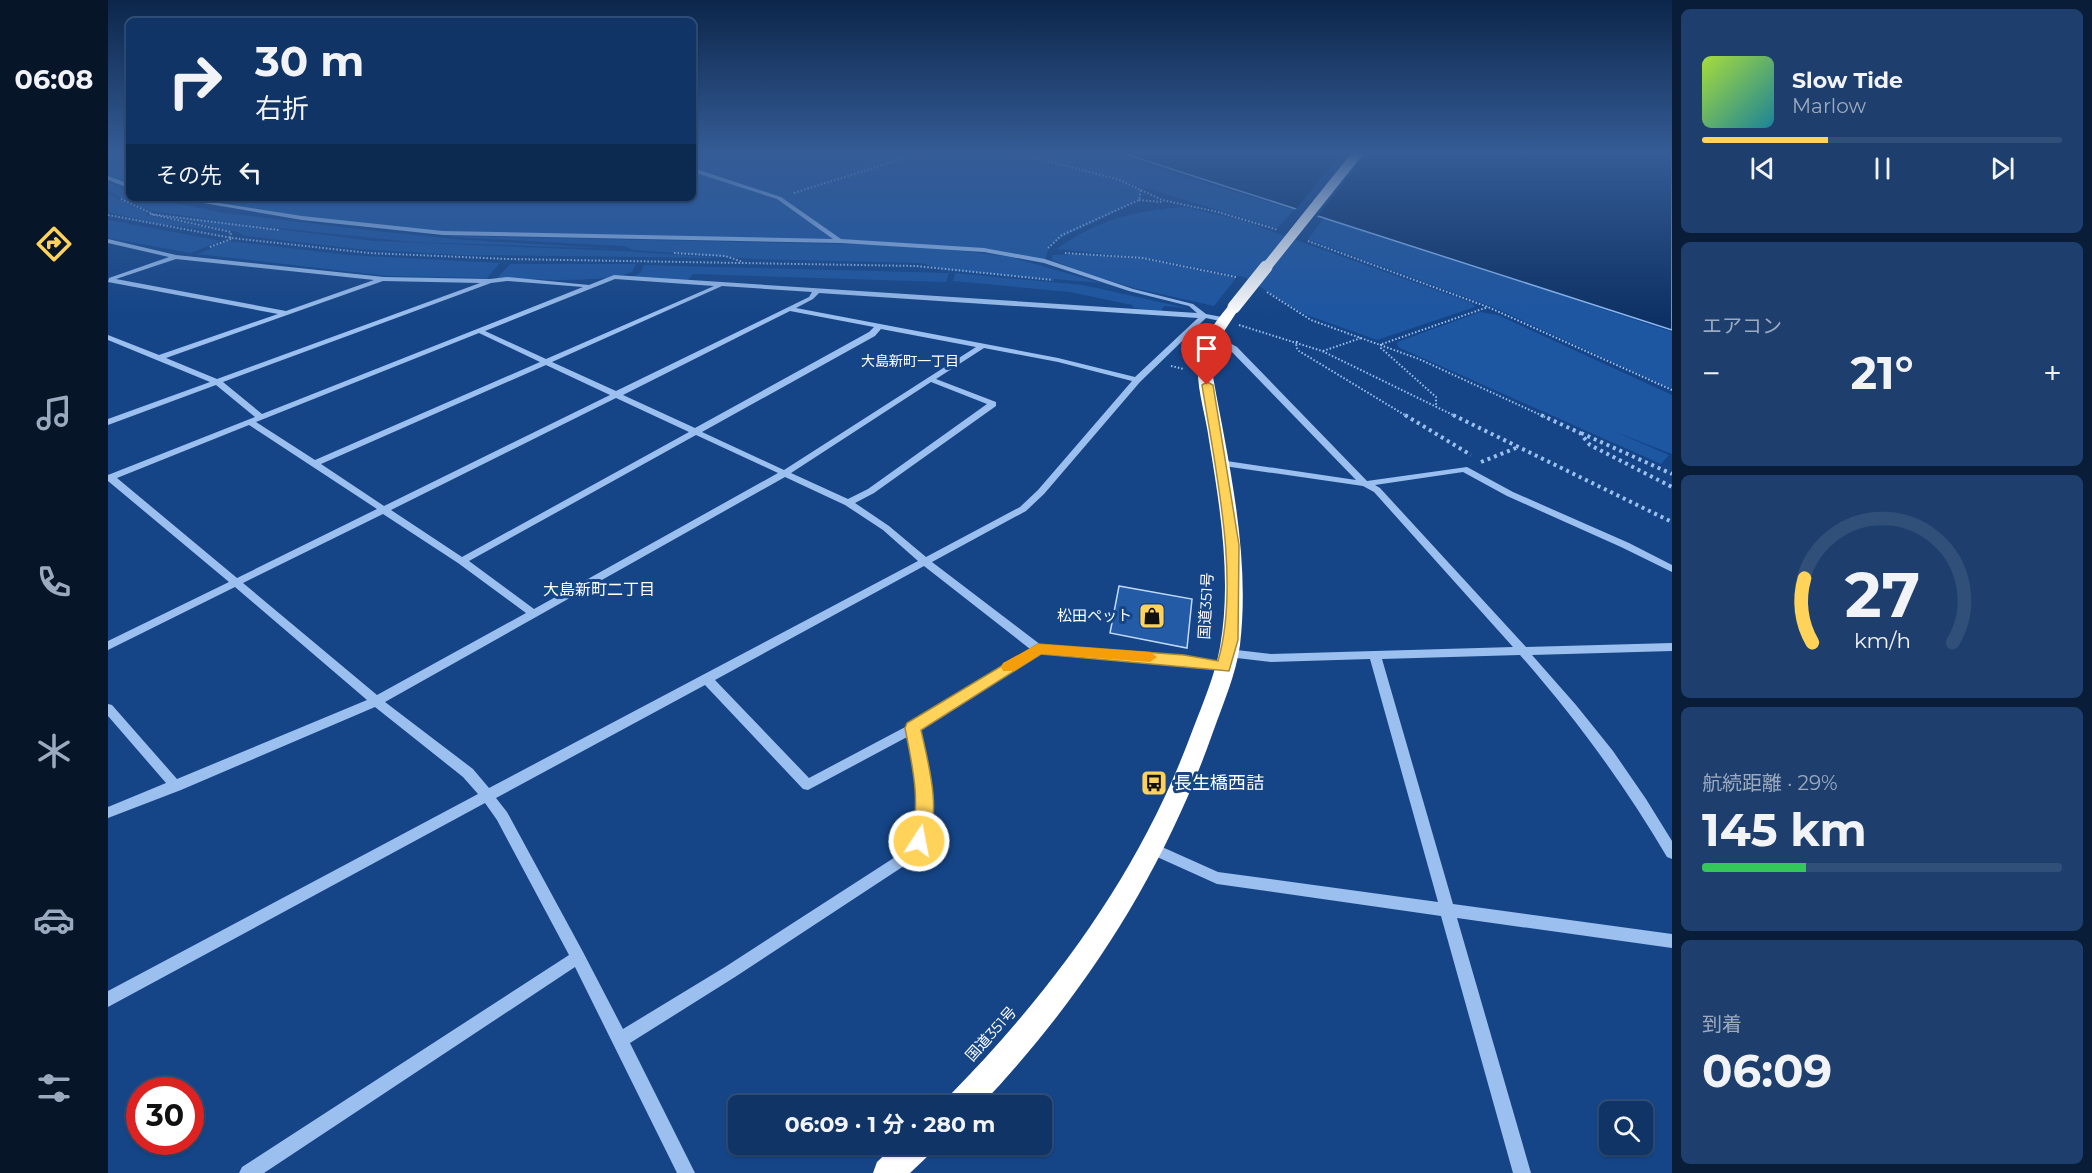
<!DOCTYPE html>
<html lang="ja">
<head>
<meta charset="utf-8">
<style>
  :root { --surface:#103465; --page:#1e3f6e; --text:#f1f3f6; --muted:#9caabf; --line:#304f79; --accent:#ffd259 }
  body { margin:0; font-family:Montserrat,"Noto Sans JP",sans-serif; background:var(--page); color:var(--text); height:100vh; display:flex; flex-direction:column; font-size:22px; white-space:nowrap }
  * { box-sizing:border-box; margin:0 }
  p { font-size:20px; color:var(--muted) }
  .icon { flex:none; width:33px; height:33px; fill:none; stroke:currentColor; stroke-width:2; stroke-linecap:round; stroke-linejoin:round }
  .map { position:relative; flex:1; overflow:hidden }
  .sheet { display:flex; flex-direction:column; gap:9px; padding:9px; background:#091d38; width:420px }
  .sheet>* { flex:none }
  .guide { position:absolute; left:18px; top:18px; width:570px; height:183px; border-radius:9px; box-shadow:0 2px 4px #0004,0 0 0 2px var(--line); background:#103465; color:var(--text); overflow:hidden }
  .buttons { position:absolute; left:1491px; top:1101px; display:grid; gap:12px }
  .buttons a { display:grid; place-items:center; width:54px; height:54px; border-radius:9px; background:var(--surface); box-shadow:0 2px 4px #0004,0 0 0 2px var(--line); font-size:30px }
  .speed { position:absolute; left:18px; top:1077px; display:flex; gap:12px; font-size:30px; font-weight:700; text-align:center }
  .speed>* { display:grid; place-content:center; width:78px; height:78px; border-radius:50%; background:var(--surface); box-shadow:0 2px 4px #0004,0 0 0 2px var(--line); line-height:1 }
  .speed .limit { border:9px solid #d22; background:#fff; color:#111 }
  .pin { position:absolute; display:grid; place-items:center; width:51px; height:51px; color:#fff; margin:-62px -26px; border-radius:50% 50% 50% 0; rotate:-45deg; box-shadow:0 0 6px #0007 }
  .pin .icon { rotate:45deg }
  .me { position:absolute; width:66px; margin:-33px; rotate:11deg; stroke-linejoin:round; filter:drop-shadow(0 0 4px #0008) }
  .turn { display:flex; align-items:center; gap:21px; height:126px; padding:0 30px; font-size:27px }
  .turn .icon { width:78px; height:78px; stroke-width:2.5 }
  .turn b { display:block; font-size:42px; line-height:51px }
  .then { display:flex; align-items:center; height:57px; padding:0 30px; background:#0003; gap:12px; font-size:22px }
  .big { font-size:45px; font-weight:700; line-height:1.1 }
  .sheet .widget { flex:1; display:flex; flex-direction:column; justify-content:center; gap:9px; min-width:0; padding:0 21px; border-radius:9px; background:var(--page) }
  .sheet .dial { align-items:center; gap:0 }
  .dial svg { height:156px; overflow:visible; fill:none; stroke:var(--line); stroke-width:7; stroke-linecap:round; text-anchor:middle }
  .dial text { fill:var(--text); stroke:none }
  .song { display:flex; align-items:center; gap:18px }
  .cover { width:72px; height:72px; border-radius:9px; background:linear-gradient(135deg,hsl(80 70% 55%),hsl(190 70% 35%)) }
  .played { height:6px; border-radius:3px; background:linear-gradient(90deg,var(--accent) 35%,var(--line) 35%) }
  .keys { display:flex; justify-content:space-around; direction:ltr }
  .heat { display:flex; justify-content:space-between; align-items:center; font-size:33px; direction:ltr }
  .charge { height:9px; border-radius:4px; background:linear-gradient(90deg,#34c759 29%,var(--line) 0) }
  .trip { position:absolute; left:620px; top:1095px; width:324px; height:60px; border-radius:9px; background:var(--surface); box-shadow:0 2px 4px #0004,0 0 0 2px var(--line); font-weight:700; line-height:60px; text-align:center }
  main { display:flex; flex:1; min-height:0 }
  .tabs { display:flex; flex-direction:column; width:108px; justify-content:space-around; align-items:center; background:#061528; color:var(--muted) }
  .tabs .icon { width:42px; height:42px }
  .tabs .current { color:var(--accent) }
  .tabs b { font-size:27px; color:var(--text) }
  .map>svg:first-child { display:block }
  .green { fill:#1d56a1 }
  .water { fill:#0d3164; stroke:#8dbaf1; stroke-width:1.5 }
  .pier { fill:#154587 }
  .building { fill:#235ba6; stroke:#c1dafb; stroke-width:1.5 }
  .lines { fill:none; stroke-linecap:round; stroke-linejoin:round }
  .path-far1 { stroke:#9bbfee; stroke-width:2; stroke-dasharray:1.5 2; stroke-linecap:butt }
  .path { stroke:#9bbfee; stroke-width:4; stroke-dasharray:3 4; stroke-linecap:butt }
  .minor { fill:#9bbfee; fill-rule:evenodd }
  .highway { fill:#fff; fill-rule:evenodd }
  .highway-bridge-far1 { stroke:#fff; stroke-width:10 }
  .highway-bridge { stroke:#fff; stroke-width:13 }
  .route { fill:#ffd259; stroke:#a6883a; stroke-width:1.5 }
  .slow { fill:#f59e0b }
  .labels { text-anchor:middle; stroke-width:6; stroke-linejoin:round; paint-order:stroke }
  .far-neighbourhood-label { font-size:14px; fill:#fff; stroke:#154587 }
  .street-label { font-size:15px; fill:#fff; stroke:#154587 }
  .poi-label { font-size:15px; fill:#fff; stroke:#154587; text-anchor:end }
  .neighbourhood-label { font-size:16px; fill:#fff; stroke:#154587 }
  .near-poi-label { font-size:18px; fill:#fff; stroke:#154587; text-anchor:start }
</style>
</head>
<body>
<main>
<nav class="tabs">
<b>06:08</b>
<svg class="icon current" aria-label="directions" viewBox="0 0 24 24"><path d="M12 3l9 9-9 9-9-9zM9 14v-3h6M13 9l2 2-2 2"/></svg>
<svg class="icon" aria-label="music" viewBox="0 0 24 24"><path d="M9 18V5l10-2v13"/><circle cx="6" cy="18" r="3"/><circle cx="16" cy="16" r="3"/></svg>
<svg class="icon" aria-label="phone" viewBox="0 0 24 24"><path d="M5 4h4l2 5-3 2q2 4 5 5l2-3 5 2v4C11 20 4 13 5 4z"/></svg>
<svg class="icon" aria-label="climate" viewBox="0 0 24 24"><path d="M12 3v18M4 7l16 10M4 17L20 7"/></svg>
<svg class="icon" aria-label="car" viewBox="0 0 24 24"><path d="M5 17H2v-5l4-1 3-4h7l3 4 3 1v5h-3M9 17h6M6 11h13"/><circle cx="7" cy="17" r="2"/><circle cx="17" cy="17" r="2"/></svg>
<svg class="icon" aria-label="filters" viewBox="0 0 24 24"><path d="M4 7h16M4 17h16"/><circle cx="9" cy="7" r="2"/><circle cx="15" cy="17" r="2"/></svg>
</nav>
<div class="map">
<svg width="1564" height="1173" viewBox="0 0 1564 1173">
  <rect width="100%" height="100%" fill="#154587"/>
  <!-- green -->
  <g class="green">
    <polygon points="0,154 21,154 21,186 0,178"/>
    <path d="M585,154H913L1012,180L1033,190V195C1027,207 959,232 941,245L937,261L876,250L800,244L335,233L194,218L69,198H585Z"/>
    <path d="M917,154H1011L1061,172L1186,210L1169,228C1085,203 1002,176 917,154Z"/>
    <polygon points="0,182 21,192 21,198 40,198 116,213 258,230 347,239 508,249 304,242 141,225 43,211 7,195 0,188"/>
    <polygon points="0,194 38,212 38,215 118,232 45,223 0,212"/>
    <path d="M1077,207L1132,220L1364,303L1367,307L1269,340L1196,314L1136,277L1046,259L949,249C988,220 1029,210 1077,207Z"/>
    <polygon points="54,215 267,241 514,251 617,258 351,255 250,249 137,236 130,232"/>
    <polygon points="1217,217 1564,332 1564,389 1385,307 1200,239"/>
    <polygon points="0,220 113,241 83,253 0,238"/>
    <polygon points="346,236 780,245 848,250 903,257 993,283 841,270 812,263 646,259 525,250 516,246 342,237"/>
    <polygon points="120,241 240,255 392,263 379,278 280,276 90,254"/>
    <polygon points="969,254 1036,259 1128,278 1106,306 1026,288 973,272 944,260 944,255"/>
    <path d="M402,264H528L524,272C496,284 423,279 389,278Z"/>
    <polygon points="536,265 841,273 838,282 585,274 580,280 524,277 532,273"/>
    <polygon points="847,273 975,285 1079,308 1056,306 1053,311 1026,308 1024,305 962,292 845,281"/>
    <polygon points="1372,312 1390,315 1564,395 1564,454 1505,431 1561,455 1553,464 1290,347 1289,342"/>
  </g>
  <!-- water -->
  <polygon class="water" points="1017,154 1564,154 1564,330"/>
  <!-- pier -->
  <polygon class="pier" points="1233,154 1258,154 1209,217 1187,210"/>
  <!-- building -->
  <polygon class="building" points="1011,586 1084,599 1079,648 1002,633"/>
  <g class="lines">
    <!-- path-far1 -->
    <g class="path-far1">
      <polyline points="913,154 1012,180 1033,190 1031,200 954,235 939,249"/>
      <polyline points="1033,190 1054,200 1110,212 1170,230"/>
      <polyline points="686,193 809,154"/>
      <polyline points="13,199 43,213"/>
      <polyline points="1031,200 1054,202"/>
      <polyline points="0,215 124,238 261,253 400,259 808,266 945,280"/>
      <polyline points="122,238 123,232 42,214 171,230"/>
      <polyline points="1200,241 1380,307 1564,390"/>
      <polyline points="102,247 123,239"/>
      <polyline points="566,253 617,256 635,262"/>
      <polyline points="957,253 1035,258 1128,277"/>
      <polyline points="1159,292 1203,320 1311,359 1437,417"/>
      <polyline points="1131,325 1214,351 1349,417"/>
      <polyline points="1189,341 1188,347 1191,351 1300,417"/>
      <polyline points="1273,344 1273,348 1328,397 1328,407"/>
      <polyline points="1274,344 1380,307"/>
      <polyline points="1215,351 1253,338"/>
      <polyline points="1063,366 1076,369"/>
    </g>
    <!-- path -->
    <g class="path">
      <polyline points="1297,415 1363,455"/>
      <polyline points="1345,415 1564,522"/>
      <polyline points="1433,415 1472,433 1482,445 1564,487"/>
      <polyline points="1473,433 1564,474"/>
      <polyline points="1373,462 1408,448"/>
    </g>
    <!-- minor -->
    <g class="minor">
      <path d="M585,168L673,197L733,239L876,248L937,259L1025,289L1085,304L1098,314L1119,318L1120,320L1116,322L1098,318L1032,382L936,494L918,511L824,562L933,645L1076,656L1116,663L1120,664L1122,667L1120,670L1116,671L1076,664L932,653L812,730C818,758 830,799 823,827C820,840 812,850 805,860L627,977L522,1043L587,1173H569L467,967L156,1173H131L134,1167L461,955L389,820L377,803L0,1007V991L370,794L355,777L267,707L73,790L0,818V807L58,783L0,716V704L4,705L69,779L259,700L127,587L0,650V641L121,582L0,481V475L147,417L108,385L0,425V419L102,382L0,340V335L51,355L170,314L0,282L1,278L61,257L0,243V239L68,255L276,277L382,279L399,277L481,285L506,275L1089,313L1081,306L1021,291L936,263L876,252L733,243L335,235L194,220L66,198H79L194,216L335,231L725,239L669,199L585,172ZM68,259L266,280L178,311L8,279ZM507,279L606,286L438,359L377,331ZM275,281L372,283L109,379L58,358ZM399,281L475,287L154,414L115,382L383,283ZM614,286L704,292L701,297L508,391L444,362ZM711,293L1090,318L1027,377L950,358L688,308L705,299ZM682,311L766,327L761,332L587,428L515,395ZM773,329L868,347L676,470L594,432L767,336ZM371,333L432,362L207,460L148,422ZM876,348L950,362L1024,381L930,490L912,507L818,557L781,526L747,503L766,493L888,406V402L828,379ZM438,365L502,395L276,506L213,464ZM823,382L879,404L760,489L740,499L683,473ZM508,398L581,432L354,557L283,510ZM141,425L269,509L129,578L9,478ZM588,435L670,473L426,609L361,561ZM677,477L737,505L775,530L810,561L381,788L365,769L277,702ZM275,514L350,563L418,613L269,695L135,583ZM816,566L922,649L801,725L701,778L607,680ZM597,685L695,789L700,790L801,736C806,763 818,805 808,831C805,839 800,845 795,852L617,967L515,1029L475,952L399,812L388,798Z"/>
      <polygon points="0,176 21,184 21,188 0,180"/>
      <path d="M1101,335H1107L1129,347L1259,481L1359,467L1405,492L1521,543L1564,565V572L1513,547L1399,496L1355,472L1267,485L1272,488L1418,647L1564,643V651L1424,655L1468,705L1505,751L1538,799L1564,841V859L1559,857C1516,784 1468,719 1412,655L1274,659L1345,904L1564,934V948L1349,918L1423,1173H1405L1333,916L1109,884L1038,852L1036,848L1038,844L1043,842L1110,872L1330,902L1262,659L1163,662L1120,657L1116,656L1114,653L1116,650L1120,649L1163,654L1405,647L1266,492L1255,486L1109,465L1108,463L1112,460L1248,480L1123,351L1101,339Z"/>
    </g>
    <!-- highway -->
    <g class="highway">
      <path d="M1122,304L1132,307L1109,342L1103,366C1119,456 1143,552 1132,645C1128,674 1115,704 1105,732C1056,872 975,998 872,1106H837L841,1096C946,989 1033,871 1085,729C1095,703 1107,675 1112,647C1124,579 1112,507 1101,440C1098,416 1088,387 1090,363C1092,341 1108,321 1122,304Z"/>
      <polygon points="788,1144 825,1144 821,1155 802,1173 765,1173 769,1162"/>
    </g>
    <!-- highway-bridge-far1 -->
    <polyline class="highway-bridge-far1" points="1157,269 1249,154"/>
    <!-- highway-bridge -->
    <polyline class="highway-bridge" points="1126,307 1158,267"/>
  </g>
  <!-- sky -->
  <linearGradient id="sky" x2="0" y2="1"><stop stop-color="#0c264a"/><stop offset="0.48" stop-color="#355c96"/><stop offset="1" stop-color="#355c96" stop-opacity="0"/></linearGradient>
  <rect width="1564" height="318" fill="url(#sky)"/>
  <!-- route -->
  <path class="route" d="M1099,382L1105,385L1131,545L1130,640L1121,671L933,654L813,730C821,766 834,812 818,846L811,848L805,846L802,841C814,805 804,764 797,728L799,723L930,644L1076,655L1110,661C1133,581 1107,467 1094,385Z"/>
  <!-- slow -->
  <polygon class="slow" points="930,644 1042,652 1049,657 1042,662 933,654 906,671 895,671 893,667 895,663"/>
  <!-- icons -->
  <defs>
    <symbol id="shop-square" viewBox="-11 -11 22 22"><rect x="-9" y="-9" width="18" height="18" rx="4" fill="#ffd259" stroke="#154587"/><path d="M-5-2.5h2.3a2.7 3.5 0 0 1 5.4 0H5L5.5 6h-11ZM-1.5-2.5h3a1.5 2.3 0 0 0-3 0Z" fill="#111"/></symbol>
    <symbol id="bus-square" viewBox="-11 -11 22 22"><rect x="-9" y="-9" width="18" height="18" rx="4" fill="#ffd259" stroke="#154587"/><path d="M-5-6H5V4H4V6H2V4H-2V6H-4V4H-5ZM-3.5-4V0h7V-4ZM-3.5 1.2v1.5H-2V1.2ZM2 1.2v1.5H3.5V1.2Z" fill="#111"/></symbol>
  </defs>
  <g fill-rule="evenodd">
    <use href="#shop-square" x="1029" y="601" width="30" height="30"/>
    <use href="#bus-square" x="1031" y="768" width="30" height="30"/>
  </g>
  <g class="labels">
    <!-- far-neighbourhood labels -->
    <g class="far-neighbourhood-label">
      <text x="802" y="366">大島新町一丁目</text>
    </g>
    <!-- street labels -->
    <g class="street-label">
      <text transform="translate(1098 606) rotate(-87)" y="5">国道351号</text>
      <text transform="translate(883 1034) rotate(-48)" y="5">国道351号</text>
    </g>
    <!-- poi labels -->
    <g class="poi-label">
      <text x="1024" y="621">松田ペット</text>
    </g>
    <!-- neighbourhood labels -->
    <g class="neighbourhood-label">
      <text x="491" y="595">大島新町二丁目</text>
    </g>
    <!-- near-poi labels -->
    <g class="near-poi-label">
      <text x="1066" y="789">長生橋西詰</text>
    </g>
  </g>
</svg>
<div class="buttons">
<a><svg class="icon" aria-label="search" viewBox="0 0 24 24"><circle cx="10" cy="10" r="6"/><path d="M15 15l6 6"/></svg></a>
</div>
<div class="speed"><div class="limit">30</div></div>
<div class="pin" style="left:1099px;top:385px;background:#d93025"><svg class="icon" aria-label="arrive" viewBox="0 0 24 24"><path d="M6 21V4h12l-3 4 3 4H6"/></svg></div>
<svg class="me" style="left:811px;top:841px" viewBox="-20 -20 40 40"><circle r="17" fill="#ffd259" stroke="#fff" stroke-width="3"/><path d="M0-11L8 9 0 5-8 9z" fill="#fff"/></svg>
<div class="trip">06:09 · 1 分 · 280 m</div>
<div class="guide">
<div class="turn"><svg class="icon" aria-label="right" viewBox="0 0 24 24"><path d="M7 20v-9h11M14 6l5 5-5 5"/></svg><div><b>30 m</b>右折</div></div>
<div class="then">その先<svg class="icon" aria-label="left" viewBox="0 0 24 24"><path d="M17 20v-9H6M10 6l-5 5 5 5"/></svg></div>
</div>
</div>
<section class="sheet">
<div class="widget">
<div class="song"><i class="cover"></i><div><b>Slow Tide</b><p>Marlow</p></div></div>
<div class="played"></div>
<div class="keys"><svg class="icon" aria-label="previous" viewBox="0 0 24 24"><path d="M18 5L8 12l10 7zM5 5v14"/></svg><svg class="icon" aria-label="pause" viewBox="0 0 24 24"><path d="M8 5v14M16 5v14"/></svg><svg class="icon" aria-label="next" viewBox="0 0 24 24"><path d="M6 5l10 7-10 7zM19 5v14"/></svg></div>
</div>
<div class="widget"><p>エアコン</p>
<div class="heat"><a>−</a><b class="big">21°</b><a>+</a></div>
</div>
<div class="widget dial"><svg viewBox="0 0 100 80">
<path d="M14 69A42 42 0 1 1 86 69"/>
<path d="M14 69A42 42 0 0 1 10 36" stroke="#ffd259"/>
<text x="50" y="56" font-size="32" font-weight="700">27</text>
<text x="50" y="72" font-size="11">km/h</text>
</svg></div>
<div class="widget"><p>航続距離 · 29%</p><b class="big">145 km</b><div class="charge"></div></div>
<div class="widget"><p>到着</p><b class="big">06:09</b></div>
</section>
</main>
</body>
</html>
